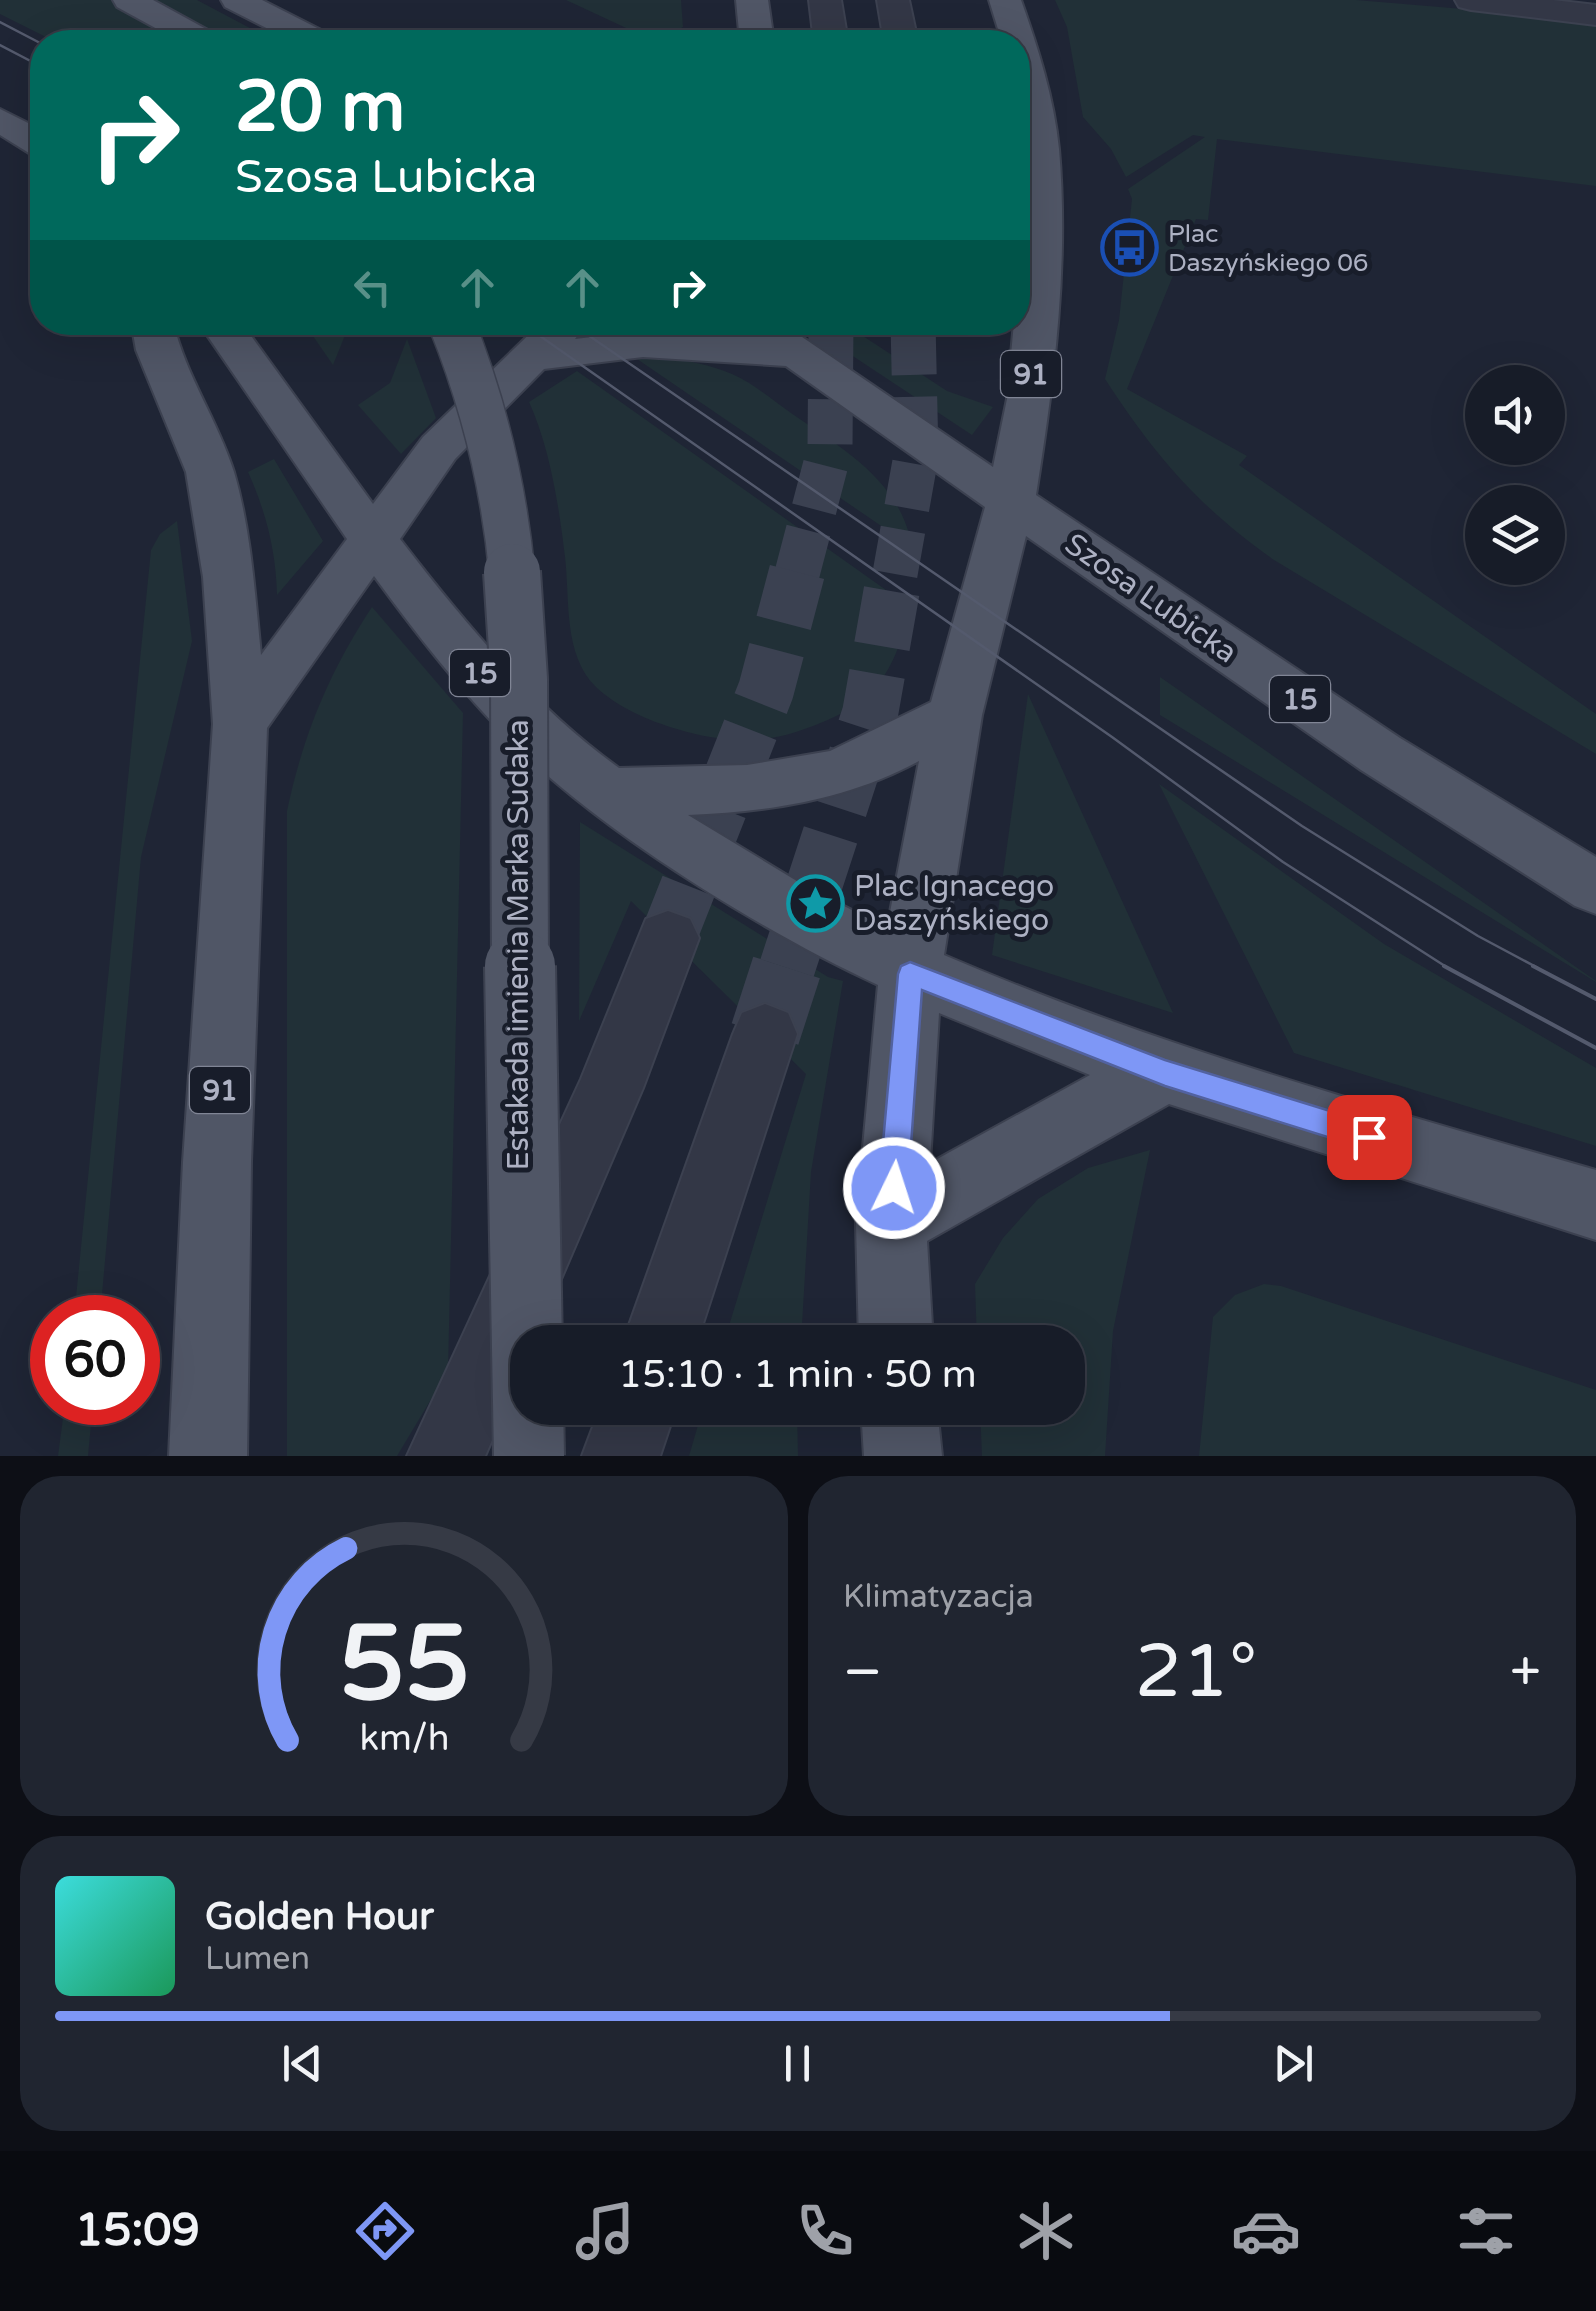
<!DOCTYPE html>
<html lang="pl">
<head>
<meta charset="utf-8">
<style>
  :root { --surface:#171c28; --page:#202530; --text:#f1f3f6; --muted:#9ea1a8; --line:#363a45; --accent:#7e97f6 }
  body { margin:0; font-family:"Varela Round",sans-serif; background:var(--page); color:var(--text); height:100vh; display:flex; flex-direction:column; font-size:38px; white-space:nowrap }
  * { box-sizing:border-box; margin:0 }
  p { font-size:32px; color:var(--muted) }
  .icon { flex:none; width:55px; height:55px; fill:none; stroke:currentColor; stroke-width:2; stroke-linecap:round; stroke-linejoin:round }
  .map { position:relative; height:1456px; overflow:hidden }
  .drawer { display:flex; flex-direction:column; gap:20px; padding:20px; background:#0d0f16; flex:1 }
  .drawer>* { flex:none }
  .banner { position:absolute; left:30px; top:30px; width:1000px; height:305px; border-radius:40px; box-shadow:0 10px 40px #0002,0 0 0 2px var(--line); background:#00695c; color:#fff; overflow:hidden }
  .tools { position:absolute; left:1465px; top:365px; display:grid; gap:20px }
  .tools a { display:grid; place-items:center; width:100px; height:100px; border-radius:50%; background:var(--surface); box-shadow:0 10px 40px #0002,0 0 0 2px var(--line); font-size:50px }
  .speed { position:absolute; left:30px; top:1295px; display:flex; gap:20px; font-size:50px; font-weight:700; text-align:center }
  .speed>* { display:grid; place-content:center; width:130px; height:130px; border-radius:50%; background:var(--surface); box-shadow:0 10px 40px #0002,0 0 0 2px var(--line); line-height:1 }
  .speed .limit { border:15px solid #d22; background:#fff; color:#111 }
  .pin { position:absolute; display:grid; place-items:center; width:85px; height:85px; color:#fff; margin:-42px; border-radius:20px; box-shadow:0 5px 15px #0006 }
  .me { position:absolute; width:110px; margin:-55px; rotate:4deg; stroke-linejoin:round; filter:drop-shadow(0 0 8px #0008) }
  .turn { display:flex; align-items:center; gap:35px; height:210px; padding:0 40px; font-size:45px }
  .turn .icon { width:130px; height:130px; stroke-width:2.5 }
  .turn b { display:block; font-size:70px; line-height:85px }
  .lanes { display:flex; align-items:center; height:95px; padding:0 40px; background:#0003; justify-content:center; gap:50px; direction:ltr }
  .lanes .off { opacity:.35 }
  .big { font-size:75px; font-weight:600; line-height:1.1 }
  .drawer .card { flex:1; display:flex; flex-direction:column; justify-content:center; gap:15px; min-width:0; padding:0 35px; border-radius:40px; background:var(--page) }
  .drawer .dial { align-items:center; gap:0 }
  .dial svg { height:260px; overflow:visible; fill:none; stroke:var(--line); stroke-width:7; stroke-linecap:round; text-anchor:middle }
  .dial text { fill:var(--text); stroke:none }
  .song { display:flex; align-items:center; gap:30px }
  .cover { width:120px; height:120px; border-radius:15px; background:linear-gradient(135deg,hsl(180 70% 55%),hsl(150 70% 35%)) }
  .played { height:10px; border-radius:5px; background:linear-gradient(90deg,var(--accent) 75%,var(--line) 75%) }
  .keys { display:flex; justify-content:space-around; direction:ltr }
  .heat { display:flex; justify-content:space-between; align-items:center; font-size:55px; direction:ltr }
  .drawer .tiles { flex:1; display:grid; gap:20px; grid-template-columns:1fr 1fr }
  .card:last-child { grid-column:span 2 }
  .trip { position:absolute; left:510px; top:1325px; width:575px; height:100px; border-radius:40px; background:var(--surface); box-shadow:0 10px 40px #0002,0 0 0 2px var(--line); font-weight:600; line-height:100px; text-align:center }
  .dock { display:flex; height:160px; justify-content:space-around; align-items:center; background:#090b10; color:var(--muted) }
  .dock .icon { width:70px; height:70px }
  .dock .selected { color:var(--accent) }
  .dock b { font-size:45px; color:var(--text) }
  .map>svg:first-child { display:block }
  .green { fill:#213037 }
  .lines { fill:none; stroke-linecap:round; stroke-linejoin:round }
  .tertiary-tunnel-far2 { stroke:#3b4151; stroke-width:45; stroke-dasharray:45 22; stroke-linecap:butt }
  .tertiary-tunnel-far1 { stroke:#3b4151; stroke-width:56; stroke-dasharray:56 28; stroke-linecap:butt }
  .tertiary-tunnel { stroke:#3b4151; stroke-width:70; stroke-dasharray:70 35; stroke-linecap:butt }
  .minor-casing { stroke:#3c4150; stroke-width:4 }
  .tertiary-casing { stroke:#3c4150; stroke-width:4 }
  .primary-casing { stroke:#3c4150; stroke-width:4 }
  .minor { fill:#333746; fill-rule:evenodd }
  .tertiary { fill:#333746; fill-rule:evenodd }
  .primary { fill:#505666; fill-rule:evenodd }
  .tram-far1 { stroke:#545a6d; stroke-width:2.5 }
  .tram { stroke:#545a6d; stroke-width:4 }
  .primary-bridge-far2-casing { stroke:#3c4150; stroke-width:48; stroke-linecap:butt }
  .primary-bridge-far1-casing { stroke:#3c4150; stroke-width:60; stroke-linecap:butt }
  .primary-bridge-casing { stroke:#3c4150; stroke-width:74; stroke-linecap:butt }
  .primary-bridge-far2 { stroke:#505666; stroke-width:45 }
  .primary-bridge-far1 { stroke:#505666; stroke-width:56 }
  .primary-bridge { stroke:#505666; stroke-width:70 }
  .route { fill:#7e97f6; stroke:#5262a0; stroke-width:2.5 }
  .labels { text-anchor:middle; stroke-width:10; stroke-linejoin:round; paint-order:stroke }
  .far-poi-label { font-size:25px; fill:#adb1c3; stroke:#181d2a; text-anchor:start }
  .shield { fill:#181d2a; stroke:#808595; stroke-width:2.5 }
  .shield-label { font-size:28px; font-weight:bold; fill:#adb1c3 }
  .street-label { font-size:30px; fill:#adb1c3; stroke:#181d2a }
  .poi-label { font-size:30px; fill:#adb1c3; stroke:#181d2a; text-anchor:start }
</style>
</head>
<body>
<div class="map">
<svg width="1596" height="1456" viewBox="0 0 1596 1456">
  <rect width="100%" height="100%" fill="#1f2535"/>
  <!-- green -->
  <g class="green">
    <polygon points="0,0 197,0 276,42 56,42 0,14"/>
    <polygon points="566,0 681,0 683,27 654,41"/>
    <path d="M1055,0H1356L1596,20V186L1217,139L1208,220L1196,219L1127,389L1247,456L1239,465L1596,714V754L1274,560C1199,507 1155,456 1105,379L1119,320L1132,199L1128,189L1205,137L1193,135L1126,177L1111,149L1083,117L1067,27Z"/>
    <polygon points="304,323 350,323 333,365"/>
    <polygon points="803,323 843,323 947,391 993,407 972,435"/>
    <polygon points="407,339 436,418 401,454 358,405 390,383"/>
    <path d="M664,358C688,360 710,365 732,374C753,383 772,400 791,413C842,448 901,481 912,547L637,359Z"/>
    <path d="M577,371L910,607C893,682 869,708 796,732C757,745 715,741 677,729C649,721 617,707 596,687C563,655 570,599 565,557C559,507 550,448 529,402Z"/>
    <path d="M274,459L323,541L277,595C276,551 266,512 248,472Z"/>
    <polygon points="177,521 192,641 141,857 100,1317 74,1317 151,550 160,534"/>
    <path d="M372,607L463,713L448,1371L397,1456H287V811C303,735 329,672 372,607Z"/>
    <polygon points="1160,677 1596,981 1596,982 1160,715"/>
    <polygon points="1028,694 1173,1013 992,955"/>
    <polygon points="1159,784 1384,944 1596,1068 1596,1146 1294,1053"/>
    <polygon points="580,822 828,977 843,981 811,1172 801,1342 724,1342 806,1074 631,901 579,1021"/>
    <polygon points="1150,1150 1113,1331 1105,1456 982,1456 980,1408 1068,1408 1068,1342 977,1342 975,1284 1003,1238 1038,1199 1088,1168"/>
    <polygon points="1264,1284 1281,1286 1596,1390 1596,1456 1199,1456 1213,1317 1235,1295"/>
    <polygon points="65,1403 93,1403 88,1456 58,1456"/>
    <polygon points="703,1408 797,1408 798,1456 689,1456"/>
  </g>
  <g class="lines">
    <!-- tertiary-tunnel-far2 -->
    <g class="tertiary-tunnel-far2">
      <polyline points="797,574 830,448 831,322"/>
      <polyline points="895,574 916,456 913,322"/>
    </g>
    <!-- tertiary-tunnel-far1 -->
    <g class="tertiary-tunnel-far1">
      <polyline points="668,938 766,690 797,572"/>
      <polyline points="787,968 870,714 895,572"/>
    </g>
    <!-- tertiary-tunnel -->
    <polyline class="tertiary-tunnel" points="765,1034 787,966"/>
    <defs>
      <polygon id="minor" points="1455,0 1553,0 1596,5 1596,25 1471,10 1459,7"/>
      <g id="tertiary">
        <polygon points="809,0 841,0 848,42 814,42"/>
        <polygon points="877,0 909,0 918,42 884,42"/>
        <polygon points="668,911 690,919 699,938 643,1088 534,1342 528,1342 528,1357 485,1456 407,1456 581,1079 646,919"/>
        <polygon points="765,1004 788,1013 797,1034 697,1342 623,1342 733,1034 742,1013"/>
        <polygon points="600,1408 676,1408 660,1456 582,1456"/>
      </g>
      <g id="primary">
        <polygon points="113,0 153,0 217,35 222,42 181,42 117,7"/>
        <polygon points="221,0 262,0 331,35 336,42 294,42 225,7"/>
        <polygon points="736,0 768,0 774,42 740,42"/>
        <path d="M989,0H1021C1038,48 1054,98 1059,149C1069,265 1054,382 1036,495L1400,738L1596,857V914L1575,906L1361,770L1026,536L982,715L944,955C1155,1046 1376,1107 1596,1170V1240L1169,1104L927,1241L933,1342H859L856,1223L878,985C768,934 627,847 538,767C476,711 423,643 374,576L267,728L251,1162L247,1456H169L183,1162L213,724L203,577L186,472L136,350L131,322H173C186,376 218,421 234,472C251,530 255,595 261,655L347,539L198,322H241L373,504L423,437L542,322H588L575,339L643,331L744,336L730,322H780L993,467L1007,399L1014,322H1018L1022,247L1018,42H1002ZM643,357L786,366L985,507L931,702L830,751L747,765L619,768C533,706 464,622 400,539L455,459L544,369ZM919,761L887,928L805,886L688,815C768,812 847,800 919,761ZM939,1013L1090,1075L930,1163Z"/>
        <polygon points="0,109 42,130 42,156 29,153 0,135"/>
        <polygon points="861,1408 937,1408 942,1456 864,1456"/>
      </g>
    </defs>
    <!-- minor casing -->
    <use href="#minor" class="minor-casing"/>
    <!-- tertiary casing -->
    <use href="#tertiary" class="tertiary-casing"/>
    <!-- primary casing -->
    <use href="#primary" class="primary-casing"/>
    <!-- minor -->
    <use href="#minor" class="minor"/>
    <!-- tertiary -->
    <use href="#tertiary" class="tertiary"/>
    <!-- primary -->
    <use href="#primary" class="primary"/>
    <!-- tram-far1 -->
    <g class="tram-far1">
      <polyline points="0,22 42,44"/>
      <polyline points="0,45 42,67"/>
      <polyline points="520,322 1112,737 1283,862 1448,968"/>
      <polyline points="569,322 1302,826 1478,936 1538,968"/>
    </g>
    <!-- tram -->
    <g class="tram">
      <polyline points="1444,966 1596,1048"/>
      <polyline points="1533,966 1596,999"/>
    </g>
    <defs>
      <path id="primary-bridge-far2" d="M451,322C484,404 504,486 512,574"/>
      <polyline id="primary-bridge-far1" points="512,572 519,679 520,968"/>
      <polyline id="primary-bridge" points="520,966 529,1456"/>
    </defs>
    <!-- primary-bridge-far2 casing -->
    <use href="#primary-bridge-far2" class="primary-bridge-far2-casing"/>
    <!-- primary-bridge-far1 casing -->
    <use href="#primary-bridge-far1" class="primary-bridge-far1-casing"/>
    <!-- primary-bridge casing -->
    <use href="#primary-bridge" class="primary-bridge-casing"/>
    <!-- primary-bridge-far2 -->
    <use href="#primary-bridge-far2" class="primary-bridge-far2"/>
    <!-- primary-bridge-far1 -->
    <use href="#primary-bridge-far1" class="primary-bridge-far1"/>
    <!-- primary-bridge -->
    <use href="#primary-bridge" class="primary-bridge"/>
  </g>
  <!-- route -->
  <polygon class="route" points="910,962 1165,1060 1369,1123 1379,1127 1383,1137 1379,1146 1369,1150 1165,1086 922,990 908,1188 904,1198 894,1202 884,1198 879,1188 898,974 901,966"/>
  <!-- icons -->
  <defs>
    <symbol id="bus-ring" viewBox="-11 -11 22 22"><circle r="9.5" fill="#181d2a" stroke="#1a4fb4" stroke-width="1.5"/><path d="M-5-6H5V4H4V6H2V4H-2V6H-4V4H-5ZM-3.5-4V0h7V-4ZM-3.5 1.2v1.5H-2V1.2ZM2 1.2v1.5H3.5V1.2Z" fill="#1a4fb4"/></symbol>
    <symbol id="sight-ring" viewBox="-11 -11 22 22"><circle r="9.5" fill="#181d2a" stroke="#0f9aa8" stroke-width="1.5"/><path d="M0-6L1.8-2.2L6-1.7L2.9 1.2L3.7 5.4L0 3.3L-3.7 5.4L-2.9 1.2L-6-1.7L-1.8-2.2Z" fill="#0f9aa8"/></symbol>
  </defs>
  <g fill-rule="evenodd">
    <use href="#bus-ring" x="1098" y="216" width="63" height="63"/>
    <use href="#sight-ring" x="784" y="872" width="63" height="63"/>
  </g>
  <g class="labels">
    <!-- far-poi labels -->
    <g class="far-poi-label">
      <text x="1168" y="242">Plac<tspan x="1168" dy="29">Daszyńskiego 06</tspan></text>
    </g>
    <!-- shield labels -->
    <g class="shield">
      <rect x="1001" y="351" width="60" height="46" rx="8"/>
      <rect x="450" y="650" width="60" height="46" rx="8"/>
      <rect x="1270" y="676" width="60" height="46" rx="8"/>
      <rect x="190" y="1067" width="60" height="46" rx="8"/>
    </g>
    <g class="shield-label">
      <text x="1031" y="384">91</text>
      <text x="480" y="683">15</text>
      <text x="1300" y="709">15</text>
      <text x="220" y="1100">91</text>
    </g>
    <!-- street labels -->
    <g class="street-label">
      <text transform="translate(1151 598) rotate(35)" y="10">Szosa Lubicka</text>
      <text transform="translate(518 945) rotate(-90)" y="10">Estakada imienia Marka Sudaka</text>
    </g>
    <!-- poi labels -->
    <g class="poi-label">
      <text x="854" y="896">Plac Ignacego<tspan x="854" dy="34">Daszyńskiego</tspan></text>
    </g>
  </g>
</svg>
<div class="tools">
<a><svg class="icon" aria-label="sound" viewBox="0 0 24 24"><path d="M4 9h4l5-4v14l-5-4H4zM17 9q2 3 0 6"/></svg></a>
<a><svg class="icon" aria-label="layers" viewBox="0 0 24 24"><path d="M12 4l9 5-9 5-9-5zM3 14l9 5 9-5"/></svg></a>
</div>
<div class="speed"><div class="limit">60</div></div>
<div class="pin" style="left:1369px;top:1137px;background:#d93025"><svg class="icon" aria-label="arrive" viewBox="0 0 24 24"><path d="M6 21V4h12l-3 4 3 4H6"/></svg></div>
<svg class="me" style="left:894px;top:1188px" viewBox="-20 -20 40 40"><circle r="17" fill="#7e97f6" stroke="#fff" stroke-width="3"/><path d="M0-11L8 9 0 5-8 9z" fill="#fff"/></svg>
<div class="trip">15:10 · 1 min · 50 m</div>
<div class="banner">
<div class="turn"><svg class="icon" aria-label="right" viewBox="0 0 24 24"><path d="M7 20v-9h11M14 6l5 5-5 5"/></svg><div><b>20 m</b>Szosa Lubicka</div></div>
<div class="lanes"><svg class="icon off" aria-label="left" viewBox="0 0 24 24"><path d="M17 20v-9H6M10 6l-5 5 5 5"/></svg><svg class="icon off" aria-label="ahead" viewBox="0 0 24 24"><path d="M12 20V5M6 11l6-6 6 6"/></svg><svg class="icon off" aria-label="ahead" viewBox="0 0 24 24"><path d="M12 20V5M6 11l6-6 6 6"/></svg><svg class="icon" aria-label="right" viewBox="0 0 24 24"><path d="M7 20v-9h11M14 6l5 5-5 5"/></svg></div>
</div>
</div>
<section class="drawer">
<div class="tiles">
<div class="card dial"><svg viewBox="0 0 100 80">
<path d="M14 69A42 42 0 1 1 86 69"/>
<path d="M14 69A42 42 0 0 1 32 10" stroke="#7e97f6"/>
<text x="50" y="56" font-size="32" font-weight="700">55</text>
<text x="50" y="72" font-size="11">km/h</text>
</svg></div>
<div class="card"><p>Klimatyzacja</p>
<div class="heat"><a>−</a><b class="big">21°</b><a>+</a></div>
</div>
<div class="card">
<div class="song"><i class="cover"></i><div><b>Golden Hour</b><p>Lumen</p></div></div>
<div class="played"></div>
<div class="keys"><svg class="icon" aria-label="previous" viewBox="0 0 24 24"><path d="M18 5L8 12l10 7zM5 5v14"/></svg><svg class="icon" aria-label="pause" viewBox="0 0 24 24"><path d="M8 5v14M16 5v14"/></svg><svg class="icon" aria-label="next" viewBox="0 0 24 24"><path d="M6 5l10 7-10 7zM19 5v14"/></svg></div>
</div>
</div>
</section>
<nav class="dock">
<b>15:09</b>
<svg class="icon selected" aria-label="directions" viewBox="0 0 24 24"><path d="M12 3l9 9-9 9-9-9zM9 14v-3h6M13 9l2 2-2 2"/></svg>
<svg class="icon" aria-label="music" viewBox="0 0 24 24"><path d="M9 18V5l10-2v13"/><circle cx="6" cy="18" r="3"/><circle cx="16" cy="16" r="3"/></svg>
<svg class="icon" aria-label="phone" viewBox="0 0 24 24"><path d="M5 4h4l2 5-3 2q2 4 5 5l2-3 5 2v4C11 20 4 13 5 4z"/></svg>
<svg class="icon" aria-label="climate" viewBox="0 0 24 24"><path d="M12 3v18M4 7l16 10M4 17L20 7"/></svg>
<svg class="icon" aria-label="car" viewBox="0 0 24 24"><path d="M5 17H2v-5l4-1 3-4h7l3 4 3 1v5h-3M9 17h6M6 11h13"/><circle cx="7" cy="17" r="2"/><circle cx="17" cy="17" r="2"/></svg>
<svg class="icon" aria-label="filters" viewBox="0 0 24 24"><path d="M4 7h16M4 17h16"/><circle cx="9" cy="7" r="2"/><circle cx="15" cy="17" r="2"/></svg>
</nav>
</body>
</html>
